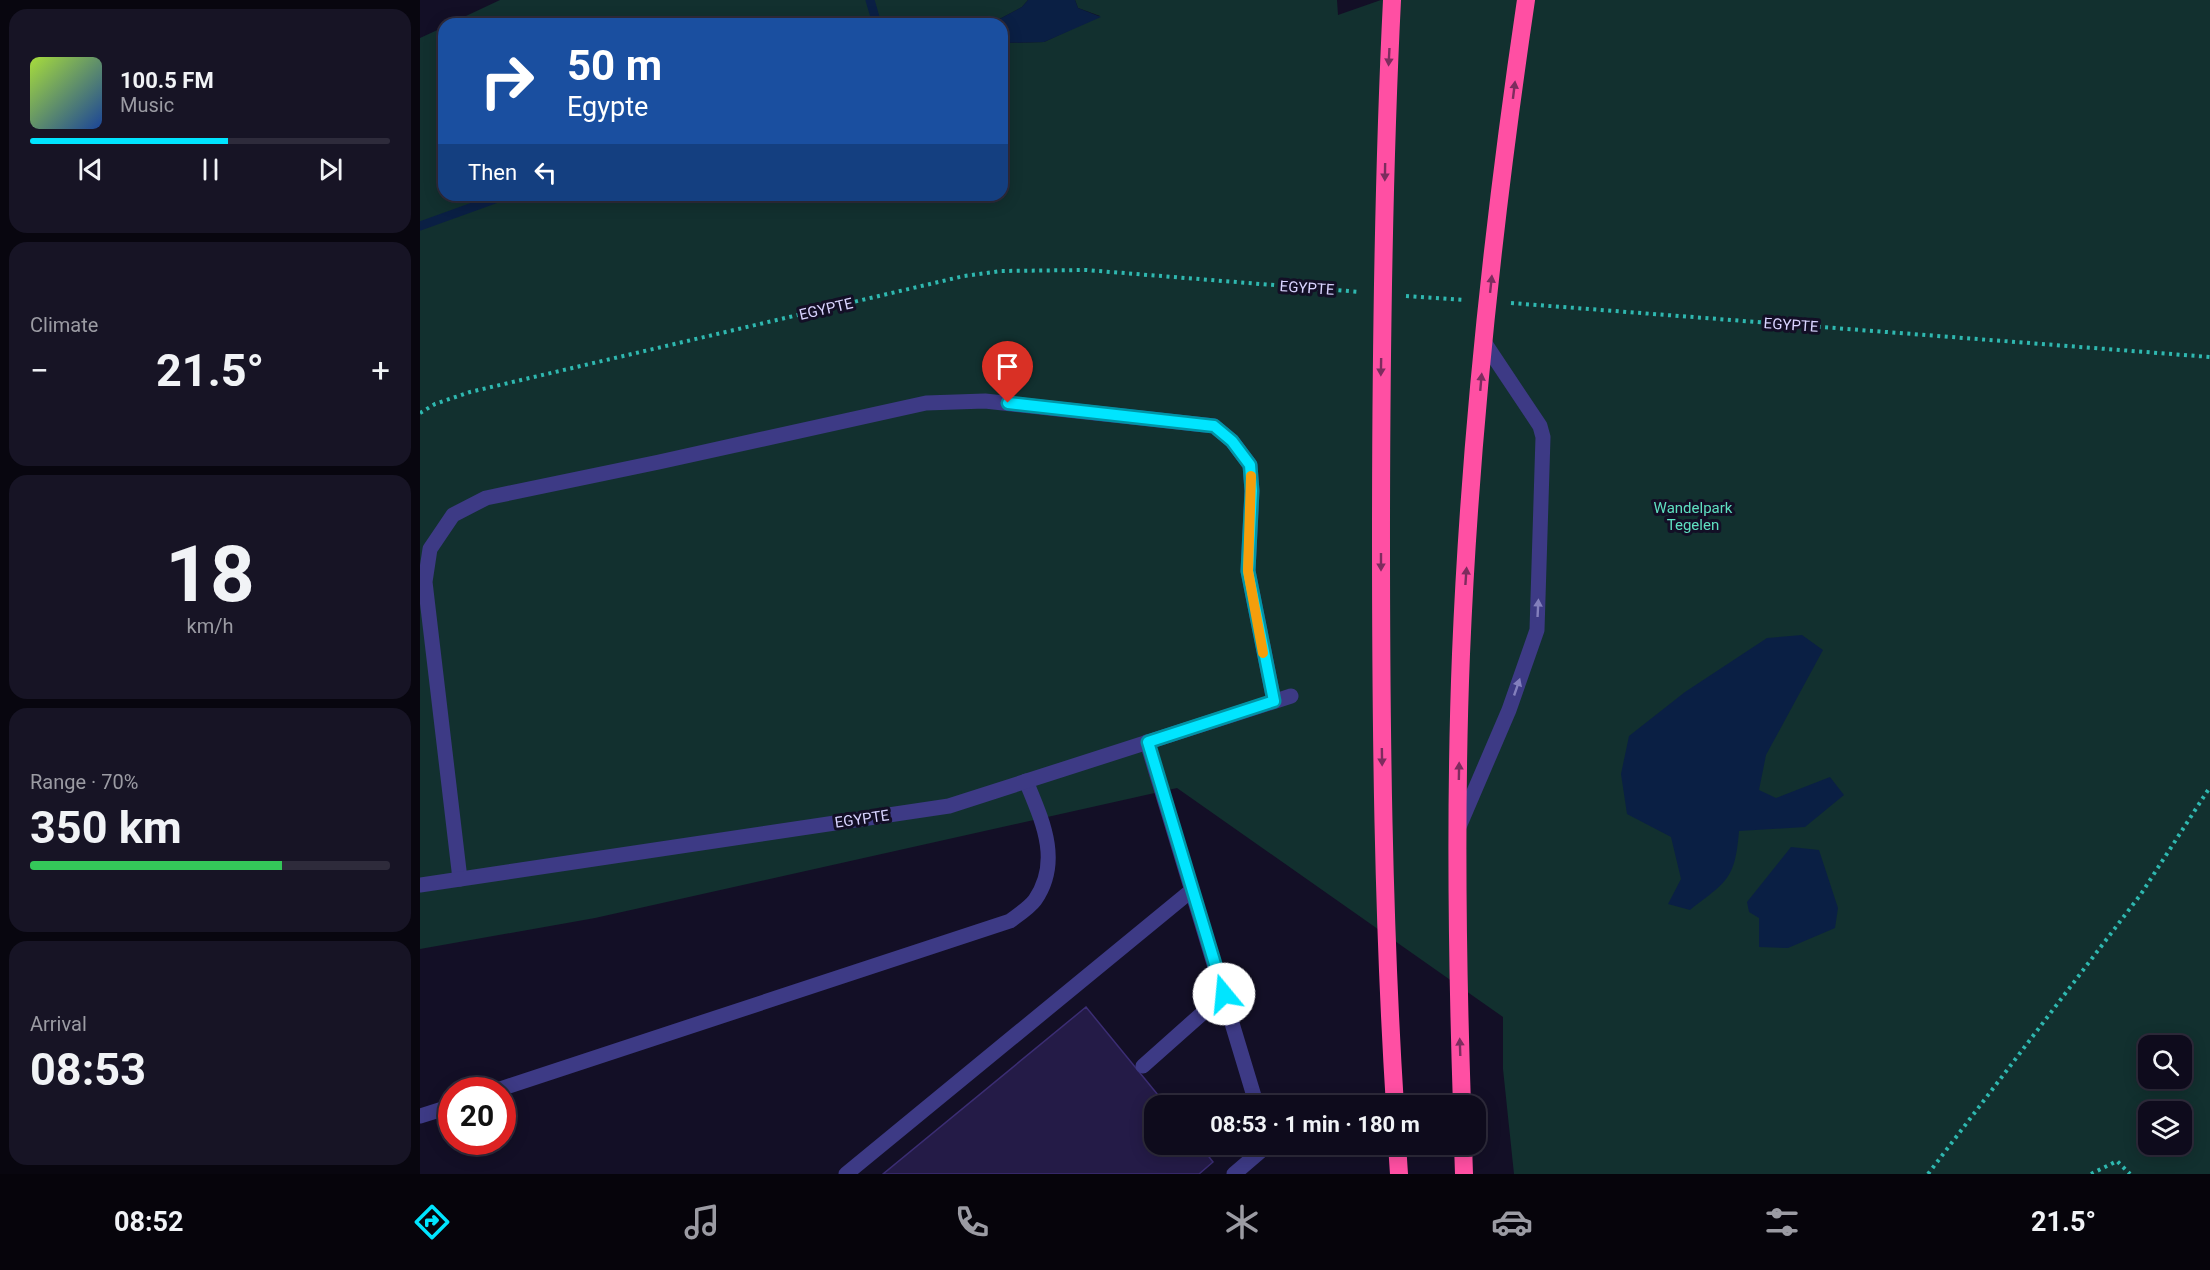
<!DOCTYPE html>
<html lang="en">
<head>
<meta charset="utf-8">
<style>
  :root { --surface:#0e0b1c; --page:#171425; --text:#f1f3f6; --muted:#9b9ba3; --line:#2e2b3b; --accent:#00e5ff }
  body { margin:0; font-family:Roboto,sans-serif; background:var(--page); color:var(--text); height:100vh; display:flex; flex-direction:column; font-size:22px; white-space:nowrap }
  * { box-sizing:border-box; margin:0 }
  p { font-size:20px; color:var(--muted) }
  .icon { flex:none; width:33px; height:33px; fill:none; stroke:currentColor; stroke-width:2; stroke-linecap:round; stroke-linejoin:round }
  .map { position:relative; flex:1; overflow:hidden }
  .panel { display:flex; flex-direction:column; gap:9px; padding:9px; background:#08060f; width:420px }
  .panel>* { flex:none }
  .hud { position:absolute; left:18px; top:18px; width:570px; height:183px; border-radius:18px; box-shadow:0 3px 15px #0003,0 0 0 2px var(--line); background:#1a4fa0; color:#fff; overflow:hidden }
  .controls { position:absolute; left:1718px; top:1035px; display:grid; gap:12px }
  .controls a { display:grid; place-items:center; width:54px; height:54px; border-radius:12px; background:var(--surface); box-shadow:0 3px 15px #0003,0 0 0 2px var(--line); font-size:30px }
  .speed { position:absolute; left:18px; top:1077px; display:flex; gap:12px; font-size:30px; font-weight:700; text-align:center }
  .speed>* { display:grid; place-content:center; width:78px; height:78px; border-radius:50%; background:var(--surface); box-shadow:0 3px 15px #0003,0 0 0 2px var(--line); line-height:1 }
  .speed .limit { border:9px solid #d22; background:#fff; color:#111 }
  .pin { position:absolute; display:grid; place-items:center; width:51px; height:51px; color:#fff; margin:-62px -26px; border-radius:50% 50% 50% 0; rotate:-45deg; box-shadow:0 0 6px #0007 }
  .pin .icon { rotate:45deg }
  .me { position:absolute; width:66px; margin:-33px; rotate:343deg; stroke-linejoin:round; filter:drop-shadow(0 0 4px #0008) }
  .turn { display:flex; align-items:center; gap:21px; height:126px; padding:0 30px; font-size:27px }
  .turn .icon { width:78px; height:78px; stroke-width:2.5 }
  .turn b { display:block; font-size:42px; line-height:51px }
  .then { display:flex; align-items:center; height:57px; padding:0 30px; background:#0003; gap:12px; font-size:22px }
  .big { font-size:45px; font-weight:700; line-height:1.1 }
  .panel .card { flex:1; display:flex; flex-direction:column; justify-content:center; gap:9px; min-width:0; padding:0 21px; border-radius:18px; background:var(--page) }
  .panel .dial { align-items:center; gap:0 }
  .dial b { font-size:78px; line-height:1 }
  .song { display:flex; align-items:center; gap:18px }
  .cover { width:72px; height:72px; border-radius:9px; background:linear-gradient(135deg,hsl(80 70% 55%),hsl(220 70% 35%)) }
  .played { height:6px; border-radius:3px; background:linear-gradient(90deg,var(--accent) 55%,var(--line) 55%) }
  .keys { display:flex; justify-content:space-around; direction:ltr }
  .heat { display:flex; justify-content:space-between; align-items:center; font-size:33px; direction:ltr }
  .charge { height:9px; border-radius:4px; background:linear-gradient(90deg,#34c759 70%,var(--line) 0) }
  .trip { position:absolute; left:724px; top:1095px; width:342px; height:60px; border-radius:18px; background:var(--surface); box-shadow:0 3px 15px #0003,0 0 0 2px var(--line); font-weight:700; line-height:60px; text-align:center }
  .menu { display:flex; height:96px; justify-content:space-around; align-items:center; background:#06040b; color:var(--muted) }
  .menu .icon { width:42px; height:42px }
  .menu .selected { color:var(--accent) }
  .menu b { font-size:27px; color:var(--text) }
  main { display:flex; flex:1; min-height:0 }
  .map>svg:first-child { display:block }
  .green { fill:#12302f; fill-rule:evenodd }
  .water { fill:#0a1f44 }
  .lines { fill:none; stroke-linecap:round; stroke-linejoin:round }
  .stream { stroke:#0a1f44; stroke-width:9 }
  .building { fill:#241b47; stroke:#3b2d73; stroke-width:1.5 }
  .path { stroke:#2fb8b0; stroke-width:4; stroke-dasharray:3 4.5; stroke-linecap:butt }
  .lane { stroke:#3d3a85; stroke-width:15 }
  .street { stroke:#3d3a85; stroke-width:15 }
  .highway { stroke:#ff4fa3; stroke-width:18 }
  .oneway { fill:#7d2c5e }
  .oneway2 { fill:#837fbc }
  .route-casing { stroke:#0095a6; stroke-width:15 }
  .route { stroke:#00e5ff; stroke-width:10 }
  .slow { stroke:#f59e0b; stroke-width:10 }
  .labels { text-anchor:middle; stroke-width:6; stroke-linejoin:round; paint-order:stroke }
  .street-label { font-size:15px; fill:#d9d4ff; stroke:#130f26 }
  .park-label { font-size:15px; fill:#5fe0c0; stroke:#130f26 }
</style>
</head>
<body>
<main>
<section class="panel">
<div class="card">
<div class="song"><i class="cover"></i><div><b>100.5 FM</b><p>Music</p></div></div>
<div class="played"></div>
<div class="keys"><svg class="icon" aria-label="previous" viewBox="0 0 24 24"><path d="M18 5L8 12l10 7zM5 5v14"/></svg><svg class="icon" aria-label="pause" viewBox="0 0 24 24"><path d="M8 5v14M16 5v14"/></svg><svg class="icon" aria-label="next" viewBox="0 0 24 24"><path d="M6 5l10 7-10 7zM19 5v14"/></svg></div>
</div>
<div class="card"><p>Climate</p>
<div class="heat"><a>−</a><b class="big">21.5°</b><a>+</a></div>
</div>
<div class="card dial"><b>18</b><p>km/h</p></div>
<div class="card"><p>Range · 70%</p><b class="big">350 km</b><div class="charge"></div></div>
<div class="card"><p>Arrival</p><b class="big">08:53</b></div>
</section>
<div class="map">
<svg width="1790" height="1174" viewBox="0 0 1790 1174">
  <rect width="100%" height="100%" fill="#130f26"/>
  <!-- green -->
  <g class="green">
    <polygon points="80,0 608,0 602,7 570,24 29,24"/>
    <path d="M655,0H917L918,15L961,0H1790V1174H1094L1083,1069V1017L757,788L175,918L0,949V38L24,27V195H582V43L624,42L680,16L658,8ZM1728,1046H1761V1078H1728ZM1728,1112H1761V1144H1728Z"/>
  </g>
  <!-- water -->
  <g class="water">
    <polygon points="608,0 655,0 658,8 681,17 624,42 582,43 582,24 570,24 602,7"/>
    <path d="M1382,635L1403,650L1346,755L1339,790L1356,798L1410,777L1424,795L1385,827L1319,831C1315,880 1307,881 1270,910L1248,904L1261,879L1251,837L1207,814L1201,774L1209,736L1265,692L1347,638Z"/>
    <polygon points="1371,847 1399,850 1418,908 1415,928 1368,948 1339,947 1339,918 1329,912 1327,902"/>
  </g>
  <g class="lines">
    <!-- stream -->
    <g class="stream">
      <polyline points="450,0 457,24"/>
      <polyline points="0,226 86,195"/>
    </g>
  </g>
  <!-- building -->
  <polygon class="building" points="666,1007 747,1106 735,1106 735,1144 779,1144 793,1162 779,1174 463,1174"/>
  <g class="lines">
    <!-- path -->
    <g class="path">
      <polyline points="986,296 1044,300"/>
      <polyline points="1091,303 1790,357"/>
      <polyline points="0,413 15,404 50,392 544,276 581,271 666,270 940,292"/>
      <polyline points="1508,1174 1721,894 1790,787"/>
      <polyline points="1671,1174 1697,1161 1710,1174"/>
    </g>
    <!-- lane -->
    <g class="lane">
      <polyline points="727,742 837,1106"/>
      <polyline points="1038,829 1089,710 1117,630 1123,437 1120,426 1064,342"/>
      <polyline points="40,879 5,582 10,549 33,515 66,498 239,462 506,403 565,401 794,426 812,441 830,465 832,491 828,571 854,701"/>
      <polyline points="723,1066 804,994"/>
      <path d="M77,1090L590,921C598,915 609,908 615,900C642,861 622,820 606,781"/>
      <polyline points="0,1116 32,1106"/>
      <polyline points="426,1174 772,890"/>
      <polyline points="814,1174 849,1144"/>
    </g>
    <!-- street -->
    <polyline class="street" points="0,885 529,806 871,696"/>
    <!-- highway -->
    <g class="highway">
      <path d="M972,0C963,180 961,359 961,539C961,728 963,917 975,1106"/>
      <path d="M1042,1106C1037,955 1035,804 1041,654C1050,436 1074,216 1106,0"/>
      <polyline points="977,1144 979,1174"/>
      <polyline points="1043,1144 1044,1174"/>
    </g>
  </g>
  <!-- one-way arrows -->
  <defs><path id="oneway-solid" d="M-6-.8H1V-3.2L6.5 0L1 3.2V.8H-6Z" transform="scale(1.5)"/></defs>
  <g class="oneway">
    <use href="#oneway-solid" transform="translate(969 57) rotate(93)"/>
    <use href="#oneway-solid" transform="translate(1094 90) rotate(-83)"/>
    <use href="#oneway-solid" transform="translate(965 172) rotate(91)"/>
    <use href="#oneway-solid" transform="translate(1071 284) rotate(-84)"/>
    <use href="#oneway-solid" transform="translate(961 367) rotate(91)"/>
    <use href="#oneway-solid" transform="translate(1061 382) rotate(-85)"/>
    <use href="#oneway-solid" transform="translate(961 562) rotate(90)"/>
    <use href="#oneway-solid" transform="translate(1046 576) rotate(-86)"/>
    <use href="#oneway-solid" transform="translate(962 757) rotate(89)"/>
    <use href="#oneway-solid" transform="translate(1039 771) rotate(-89)"/>
    <use href="#oneway-solid" transform="translate(1040 1047) rotate(-92)"/>
  </g>
  <g class="oneway2">
    <use href="#oneway-solid" transform="translate(1118 608) rotate(-87)"/>
    <use href="#oneway-solid" transform="translate(1097 687) rotate(-71)"/>
  </g>
  <g class="lines">
    <defs>
      <polyline id="route" points="588,403 794,426 812,441 830,465 832,491 828,571 854,701 728,742 804,994"/>
    </defs>
    <!-- route casing -->
    <use href="#route" class="route-casing"/>
    <!-- route -->
    <use href="#route" class="route"/>
    <!-- slow -->
    <polyline class="slow" points="831,476 828,571 843,653"/>
  </g>
  <g class="labels">
    <!-- street labels -->
    <g class="street-label">
      <text transform="translate(887 288) rotate(4)" y="5">EGYPTE</text>
      <text transform="translate(406 309) rotate(-13)" y="5">EGYPTE</text>
      <text transform="translate(1371 325) rotate(4)" y="5">EGYPTE</text>
      <text transform="translate(442 819) rotate(-8)" y="5">EGYPTE</text>
    </g>
    <!-- park labels -->
    <g class="park-label">
      <text x="1273" y="513">Wandelpark<tspan x="1273" dy="17">Tegelen</tspan></text>
    </g>
  </g>
</svg>
<div class="controls">
<a><svg class="icon" aria-label="search" viewBox="0 0 24 24"><circle cx="10" cy="10" r="6"/><path d="M15 15l6 6"/></svg></a>
<a><svg class="icon" aria-label="layers" viewBox="0 0 24 24"><path d="M12 4l9 5-9 5-9-5zM3 14l9 5 9-5"/></svg></a>
</div>
<div class="speed"><div class="limit">20</div></div>
<div class="pin" style="left:588px;top:403px;background:#d93025"><svg class="icon" aria-label="arrive" viewBox="0 0 24 24"><path d="M6 21V4h12l-3 4 3 4H6"/></svg></div>
<svg class="me" style="left:804px;top:994px" viewBox="-20 -20 40 40"><circle r="19" fill="#fff"/><path d="M0-13L10 11 0 6-10 11z" fill="#00e5ff"/></svg>
<div class="trip">08:53 · 1 min · 180 m</div>
<div class="hud">
<div class="turn"><svg class="icon" aria-label="right" viewBox="0 0 24 24"><path d="M7 20v-9h11M14 6l5 5-5 5"/></svg><div><b>50 m</b>Egypte</div></div>
<div class="then">Then<svg class="icon" aria-label="left" viewBox="0 0 24 24"><path d="M17 20v-9H6M10 6l-5 5 5 5"/></svg></div>
</div>
</div>
</main>
<nav class="menu">
<b>08:52</b>
<svg class="icon selected" aria-label="directions" viewBox="0 0 24 24"><path d="M12 3l9 9-9 9-9-9zM9 14v-3h6M13 9l2 2-2 2"/></svg>
<svg class="icon" aria-label="music" viewBox="0 0 24 24"><path d="M9 18V5l10-2v13"/><circle cx="6" cy="18" r="3"/><circle cx="16" cy="16" r="3"/></svg>
<svg class="icon" aria-label="phone" viewBox="0 0 24 24"><path d="M5 4h4l2 5-3 2q2 4 5 5l2-3 5 2v4C11 20 4 13 5 4z"/></svg>
<svg class="icon" aria-label="climate" viewBox="0 0 24 24"><path d="M12 3v18M4 7l16 10M4 17L20 7"/></svg>
<svg class="icon" aria-label="car" viewBox="0 0 24 24"><path d="M5 17H2v-5l4-1 3-4h7l3 4 3 1v5h-3M9 17h6M6 11h13"/><circle cx="7" cy="17" r="2"/><circle cx="17" cy="17" r="2"/></svg>
<svg class="icon" aria-label="filters" viewBox="0 0 24 24"><path d="M4 7h16M4 17h16"/><circle cx="9" cy="7" r="2"/><circle cx="15" cy="17" r="2"/></svg>
<b>21.5°</b>
</nav>
</body>
</html>
